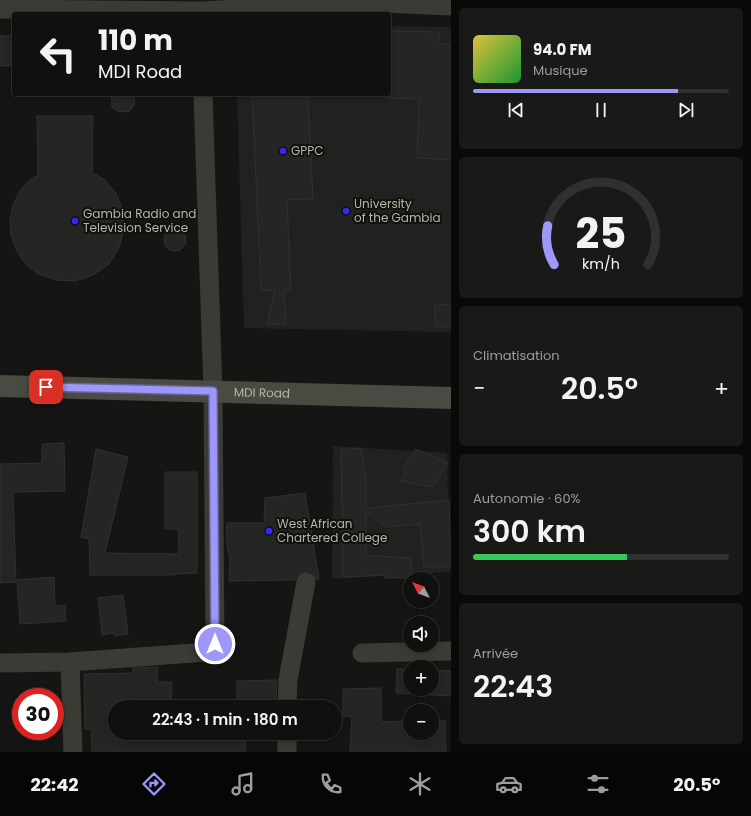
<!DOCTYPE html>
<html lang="fr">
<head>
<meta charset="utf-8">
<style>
  :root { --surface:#10100e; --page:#191917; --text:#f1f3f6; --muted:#9c9d9e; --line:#30302e; --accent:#9d97f7 }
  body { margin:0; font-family:Poppins,sans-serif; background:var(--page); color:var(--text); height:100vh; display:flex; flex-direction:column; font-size:15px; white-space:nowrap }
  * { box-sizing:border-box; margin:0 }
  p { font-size:13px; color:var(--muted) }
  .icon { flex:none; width:22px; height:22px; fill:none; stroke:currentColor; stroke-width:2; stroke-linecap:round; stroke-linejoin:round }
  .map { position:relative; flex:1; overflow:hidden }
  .drawer { display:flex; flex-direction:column; gap:8px; padding:8px; background:#090908; width:300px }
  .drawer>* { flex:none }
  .hud { position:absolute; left:12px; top:12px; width:379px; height:84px; border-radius:4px; box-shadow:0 2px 6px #0003,0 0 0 1px var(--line); background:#10100e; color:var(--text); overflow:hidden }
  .needle { width:26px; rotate:312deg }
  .tools { position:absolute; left:403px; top:572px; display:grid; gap:8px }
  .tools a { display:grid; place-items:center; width:36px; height:36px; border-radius:50%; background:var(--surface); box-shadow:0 2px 6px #0003,0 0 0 1px var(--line); font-size:20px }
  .speed { position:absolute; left:12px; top:688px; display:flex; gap:8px; font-size:20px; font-weight:700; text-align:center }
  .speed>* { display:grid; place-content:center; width:52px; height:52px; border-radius:50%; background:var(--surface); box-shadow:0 2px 6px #0003,0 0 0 1px var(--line); line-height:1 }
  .speed .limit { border:6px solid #d22; background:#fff; color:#111 }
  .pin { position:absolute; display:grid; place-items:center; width:34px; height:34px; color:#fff; margin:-17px; border-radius:8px; box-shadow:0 2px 6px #0006 }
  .me { position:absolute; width:44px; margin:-22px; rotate:0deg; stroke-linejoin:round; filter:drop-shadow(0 0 3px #0008) }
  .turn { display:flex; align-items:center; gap:14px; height:84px; padding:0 20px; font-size:18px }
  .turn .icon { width:52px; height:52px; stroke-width:2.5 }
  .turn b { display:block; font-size:28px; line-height:34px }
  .big { font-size:30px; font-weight:600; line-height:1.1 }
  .drawer .card { flex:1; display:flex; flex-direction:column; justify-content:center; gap:6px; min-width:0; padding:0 14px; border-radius:6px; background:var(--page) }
  .drawer .dial { align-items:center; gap:0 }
  .dial svg { height:104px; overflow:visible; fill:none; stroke:var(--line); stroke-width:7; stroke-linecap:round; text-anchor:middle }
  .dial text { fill:var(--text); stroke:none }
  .song { display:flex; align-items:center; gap:12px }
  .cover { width:48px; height:48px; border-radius:6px; background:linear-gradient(135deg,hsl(50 70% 55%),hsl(130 70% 35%)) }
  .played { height:4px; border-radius:2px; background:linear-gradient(90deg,var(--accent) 80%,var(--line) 80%) }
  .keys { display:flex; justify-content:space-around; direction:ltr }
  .heat { display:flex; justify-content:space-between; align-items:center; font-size:22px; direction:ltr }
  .charge { height:6px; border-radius:3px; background:linear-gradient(90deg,#34c759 60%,var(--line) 0) }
  .trip { position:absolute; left:108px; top:700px; width:234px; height:40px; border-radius:20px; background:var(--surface); box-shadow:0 2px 6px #0003,0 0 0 1px var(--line); font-weight:600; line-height:40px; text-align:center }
  .tab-bar { display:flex; height:64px; justify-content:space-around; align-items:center; background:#060606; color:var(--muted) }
  .tab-bar .icon { width:28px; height:28px }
  .tab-bar .current { color:var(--accent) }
  .tab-bar b { font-size:18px; color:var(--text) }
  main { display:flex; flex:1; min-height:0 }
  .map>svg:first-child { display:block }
  .built { fill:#21221f }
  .building { fill:#252623; stroke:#30312d }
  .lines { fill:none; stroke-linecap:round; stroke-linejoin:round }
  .street { stroke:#393b34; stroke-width:19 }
  .secondary { stroke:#494b42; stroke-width:22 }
  .route-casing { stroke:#6662a1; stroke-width:10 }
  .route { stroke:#9d97f7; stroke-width:7 }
  .poi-dot { fill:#3627f9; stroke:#10100f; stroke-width:1.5 }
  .labels { text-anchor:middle; stroke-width:4; stroke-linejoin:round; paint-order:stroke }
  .poi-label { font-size:12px; fill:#b5b6a5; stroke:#10100f; text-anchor:start }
  .street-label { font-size:12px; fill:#b5b6a5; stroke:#10100f }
</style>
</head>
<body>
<main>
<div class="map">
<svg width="451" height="752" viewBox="0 0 451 752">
  <rect width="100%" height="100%" fill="#151513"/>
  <!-- built -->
  <g class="built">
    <polygon points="389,26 451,27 451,332 244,328 237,94 389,94"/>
    <polygon points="333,446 447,453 450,572 332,579"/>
  </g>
  <!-- building -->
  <g class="building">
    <polygon points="389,31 439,32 439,44 451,44 451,160 417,158 419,99 389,98"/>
    <rect x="0" y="36" width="14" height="30"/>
    <polygon points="111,94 135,94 134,106 128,112 117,111 112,107"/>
    <polygon points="252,94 308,94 313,199 287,200 291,290 284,290 286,324 267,325 275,290 261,291"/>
    <polygon points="37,116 93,116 92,173 104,179 116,193 123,211 124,229 119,248 109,264 93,275 75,281 56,280 38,274 24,262 16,249 11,235 10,220 13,205 20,191 30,180 38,175"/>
    <circle cx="175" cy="240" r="11"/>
    <polygon points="435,304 451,305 451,327 435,327"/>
    <polygon points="64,443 65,491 13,492 16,582 0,583 0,464 42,463 42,444"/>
    <polygon points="361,448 366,475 366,508 449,500 451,567 424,567 420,524 387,527 366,512 366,555 410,558 413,578 385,578 384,575 343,577 341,450"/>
    <polygon points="96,449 128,457 105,553 179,554 178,529 165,529 165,472 197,472 197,573 174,574 174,575 90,575 89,539 81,537"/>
    <polygon points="416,449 448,463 432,487 400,481 405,475 403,469"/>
    <polygon points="305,493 319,579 316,579 313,574 308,571 298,575 295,580 229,581 230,560 226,539 227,523 264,523 265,498"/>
    <polygon points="54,577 55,606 65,605 66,621 20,624 17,580"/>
    <polygon points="123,595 128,634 114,636 114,633 102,635 98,598"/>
    <polygon points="158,667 157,682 172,682 171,707 115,707 115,733 246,733 245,752 92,752 91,729 85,729 84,674 133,673 133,668"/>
    <polygon points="397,669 410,669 410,689 432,689 432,670 451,671 451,696 396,693"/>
    <polygon points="277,680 276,707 237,707 237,681"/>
    <polygon points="381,688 381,722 410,721 410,733 432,733 432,721 445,720 446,752 350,752 352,716 343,717 343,689"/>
  </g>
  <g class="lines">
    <!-- street -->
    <g class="street">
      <polyline points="0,9 201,11 361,2 451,6"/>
      <polyline points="362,653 451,651"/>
      <polyline points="70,662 73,752"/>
      <polyline points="0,663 70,662 207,652 211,650 215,644 213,391 203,94"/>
      <polyline points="287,707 288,680 306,582"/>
      <polyline points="287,752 287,733"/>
    </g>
    <!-- secondary -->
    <path class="secondary" id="s1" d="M0,386L451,398"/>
  </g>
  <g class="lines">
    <defs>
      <polyline id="route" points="46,387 213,391 215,644"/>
    </defs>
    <!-- route casing -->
    <use href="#route" class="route-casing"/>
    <!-- route -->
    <use href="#route" class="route"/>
  </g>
  <!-- markers -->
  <g class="poi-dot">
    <circle cx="283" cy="151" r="4"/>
    <circle cx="346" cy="211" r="4"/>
    <circle cx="75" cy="221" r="4"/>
    <circle cx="269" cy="531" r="4"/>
  </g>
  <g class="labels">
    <!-- poi labels -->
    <g class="poi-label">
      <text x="291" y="155">GPPC</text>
      <text x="354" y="208">University<tspan x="354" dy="14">of the Gambia</tspan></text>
      <text x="83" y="218">Gambia Radio and<tspan x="83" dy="14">Television Service</tspan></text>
      <text x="277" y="528">West African<tspan x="277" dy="14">Chartered College</tspan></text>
    </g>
    <!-- street labels -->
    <g class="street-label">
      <text dy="4" stroke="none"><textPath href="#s1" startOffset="262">MDI Road</textPath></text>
    </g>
  </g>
</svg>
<div class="tools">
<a><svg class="needle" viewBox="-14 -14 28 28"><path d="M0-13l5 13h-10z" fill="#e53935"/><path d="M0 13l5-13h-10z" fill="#9c9d9e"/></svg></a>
<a><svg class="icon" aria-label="sound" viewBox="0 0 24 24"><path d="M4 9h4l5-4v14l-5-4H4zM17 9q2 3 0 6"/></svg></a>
<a>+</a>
<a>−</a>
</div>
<div class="speed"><div class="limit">30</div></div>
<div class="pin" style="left:46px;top:387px;background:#d93025"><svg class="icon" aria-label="arrive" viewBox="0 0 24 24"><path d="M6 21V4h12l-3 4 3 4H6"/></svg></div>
<svg class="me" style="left:215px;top:644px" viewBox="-20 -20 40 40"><circle r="17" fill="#9d97f7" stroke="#fff" stroke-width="3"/><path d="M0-11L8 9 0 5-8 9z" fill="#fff"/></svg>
<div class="trip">22:43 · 1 min · 180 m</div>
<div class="hud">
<div class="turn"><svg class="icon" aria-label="left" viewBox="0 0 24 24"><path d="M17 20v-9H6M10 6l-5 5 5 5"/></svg><div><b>110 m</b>MDI Road</div></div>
</div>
</div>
<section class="drawer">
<div class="card">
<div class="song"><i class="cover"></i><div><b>94.0 FM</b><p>Musique</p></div></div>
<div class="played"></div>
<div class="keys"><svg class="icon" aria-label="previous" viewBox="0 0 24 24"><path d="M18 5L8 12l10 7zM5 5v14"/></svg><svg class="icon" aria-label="pause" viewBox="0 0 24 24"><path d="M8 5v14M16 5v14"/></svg><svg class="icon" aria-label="next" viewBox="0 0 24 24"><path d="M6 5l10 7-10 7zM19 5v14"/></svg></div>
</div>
<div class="card dial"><svg viewBox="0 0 100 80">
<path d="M14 69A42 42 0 1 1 86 69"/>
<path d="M14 69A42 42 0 0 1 9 39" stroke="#9d97f7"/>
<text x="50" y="56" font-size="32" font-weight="700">25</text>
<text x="50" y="72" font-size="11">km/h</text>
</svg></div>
<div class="card"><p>Climatisation</p>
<div class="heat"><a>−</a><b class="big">20.5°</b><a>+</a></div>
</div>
<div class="card"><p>Autonomie · 60%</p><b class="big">300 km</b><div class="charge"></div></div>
<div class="card"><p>Arrivée</p><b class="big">22:43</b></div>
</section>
</main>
<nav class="tab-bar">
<b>22:42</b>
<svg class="icon current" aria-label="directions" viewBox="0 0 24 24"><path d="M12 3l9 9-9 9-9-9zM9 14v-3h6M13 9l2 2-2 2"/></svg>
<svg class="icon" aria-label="music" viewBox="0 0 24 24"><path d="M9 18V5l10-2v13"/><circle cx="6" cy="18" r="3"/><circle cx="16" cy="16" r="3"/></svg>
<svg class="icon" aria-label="phone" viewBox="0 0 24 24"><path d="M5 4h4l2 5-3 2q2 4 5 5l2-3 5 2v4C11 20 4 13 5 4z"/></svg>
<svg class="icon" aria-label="climate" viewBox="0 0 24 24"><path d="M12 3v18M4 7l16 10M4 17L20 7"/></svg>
<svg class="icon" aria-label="car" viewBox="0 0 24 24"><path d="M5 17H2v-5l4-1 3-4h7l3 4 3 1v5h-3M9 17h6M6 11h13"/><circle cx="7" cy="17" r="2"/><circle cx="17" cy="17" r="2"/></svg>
<svg class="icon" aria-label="filters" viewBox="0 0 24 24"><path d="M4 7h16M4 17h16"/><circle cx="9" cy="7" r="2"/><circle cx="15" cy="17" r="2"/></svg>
<b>20.5°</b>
</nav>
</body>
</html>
